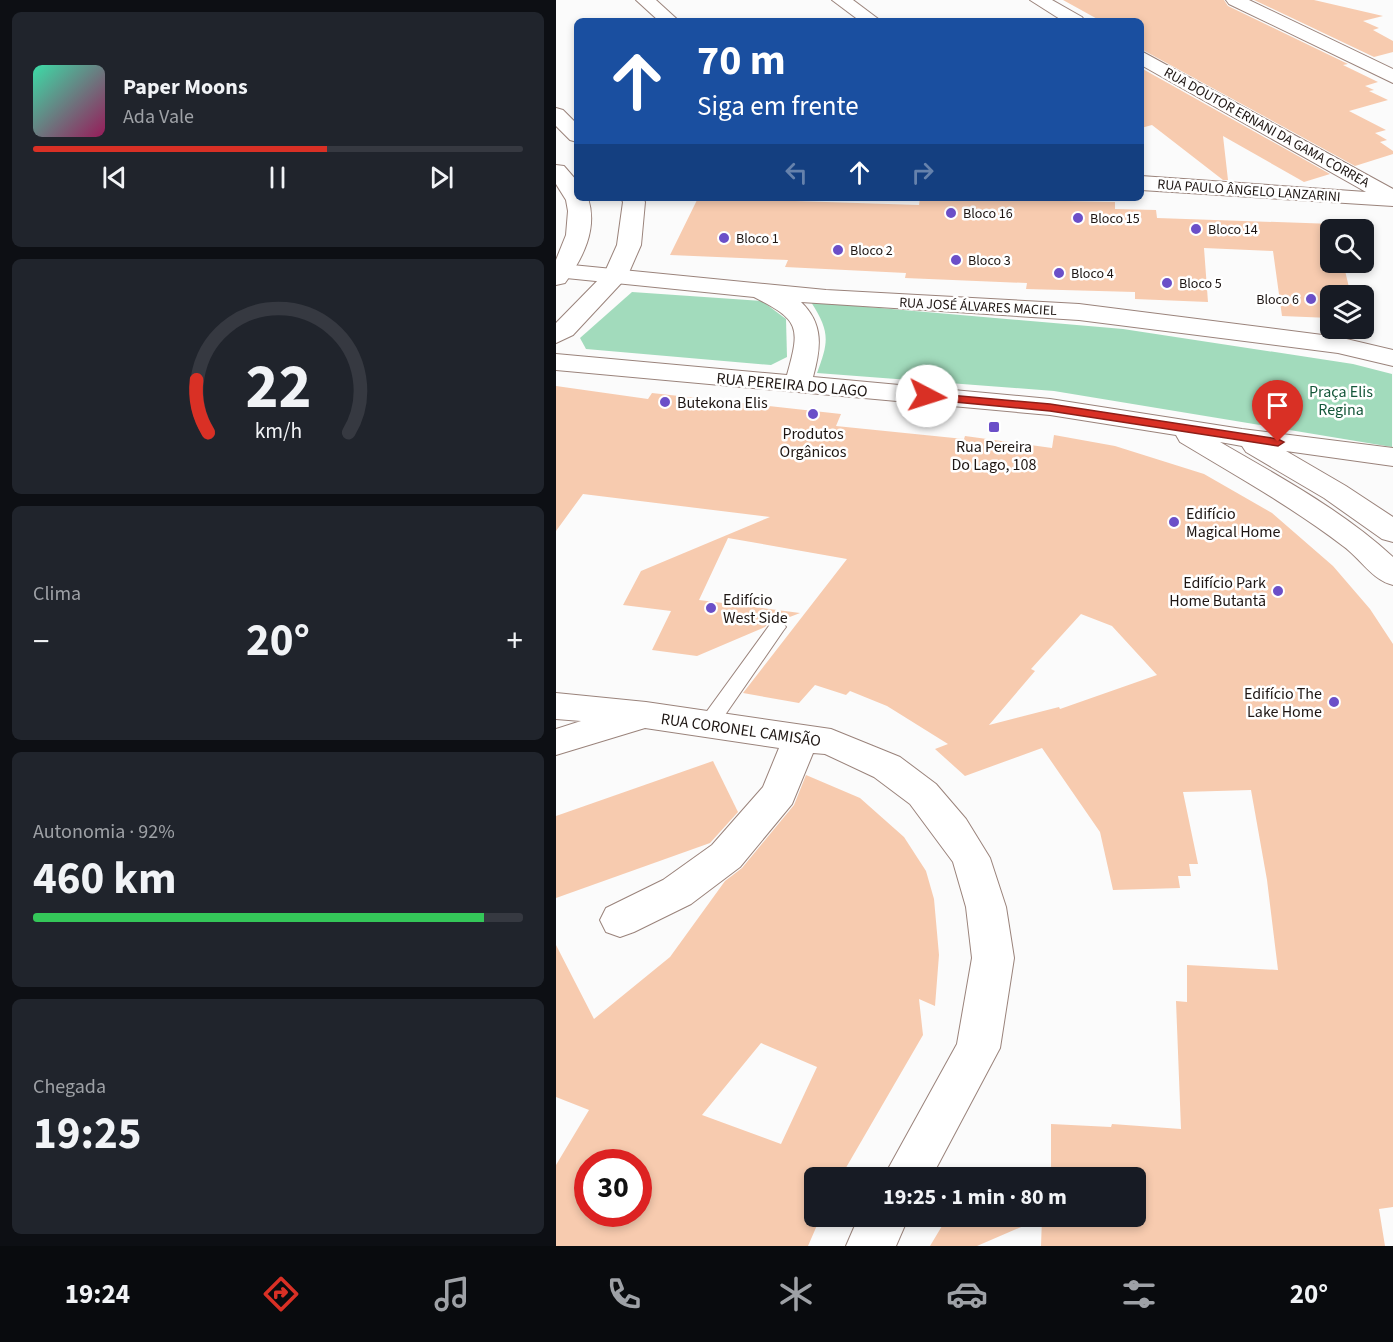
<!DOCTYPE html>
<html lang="pt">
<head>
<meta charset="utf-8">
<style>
  :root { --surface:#171b24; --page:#20242c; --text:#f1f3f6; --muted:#9ea1a6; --line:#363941; --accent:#d93025 }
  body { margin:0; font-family:"Source Sans 3",sans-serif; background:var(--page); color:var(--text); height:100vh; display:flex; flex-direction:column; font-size:22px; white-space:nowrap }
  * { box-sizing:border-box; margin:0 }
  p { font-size:20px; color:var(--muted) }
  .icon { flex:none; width:33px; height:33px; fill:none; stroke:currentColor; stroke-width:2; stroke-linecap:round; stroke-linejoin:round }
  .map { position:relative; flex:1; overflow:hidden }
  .sheet { display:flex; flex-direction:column; gap:12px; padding:12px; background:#0d0f14; width:556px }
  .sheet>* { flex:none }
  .hud { position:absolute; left:18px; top:18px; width:570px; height:183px; border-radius:9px; box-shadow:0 3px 9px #0003; background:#1a4fa0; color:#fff; overflow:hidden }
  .controls { position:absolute; left:764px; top:219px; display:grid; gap:12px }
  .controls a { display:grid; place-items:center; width:54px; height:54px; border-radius:9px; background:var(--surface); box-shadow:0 3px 9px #0003; font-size:30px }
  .speed { position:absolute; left:18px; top:1149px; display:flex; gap:12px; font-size:30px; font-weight:700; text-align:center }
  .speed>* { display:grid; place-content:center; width:78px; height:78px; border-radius:50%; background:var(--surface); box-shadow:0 3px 9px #0003; line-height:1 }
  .speed .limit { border:9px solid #d22; background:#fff; color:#111 }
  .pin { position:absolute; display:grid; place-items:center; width:51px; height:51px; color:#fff; margin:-62px -26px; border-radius:50% 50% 50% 0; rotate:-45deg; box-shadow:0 0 6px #0007 }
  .pin .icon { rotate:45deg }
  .me { position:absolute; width:66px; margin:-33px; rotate:95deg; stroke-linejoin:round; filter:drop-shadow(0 0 4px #0008) }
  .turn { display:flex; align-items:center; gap:21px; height:126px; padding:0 24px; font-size:27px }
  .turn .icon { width:78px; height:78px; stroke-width:2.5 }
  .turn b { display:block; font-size:42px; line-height:51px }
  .lanes { display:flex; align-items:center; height:57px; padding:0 24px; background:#0003; justify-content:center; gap:30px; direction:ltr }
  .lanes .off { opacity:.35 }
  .big { font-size:45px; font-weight:700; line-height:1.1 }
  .sheet .tile { flex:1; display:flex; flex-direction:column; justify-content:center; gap:9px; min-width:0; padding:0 21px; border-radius:9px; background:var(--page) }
  .sheet .dial { align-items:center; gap:0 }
  .dial svg { height:156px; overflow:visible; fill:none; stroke:var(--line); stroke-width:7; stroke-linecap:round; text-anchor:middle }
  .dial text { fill:var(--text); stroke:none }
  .song { display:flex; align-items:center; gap:18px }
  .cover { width:72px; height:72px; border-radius:9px; background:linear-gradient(135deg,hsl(160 70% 55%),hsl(330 70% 35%)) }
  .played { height:6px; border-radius:3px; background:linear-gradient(90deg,var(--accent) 60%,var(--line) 60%) }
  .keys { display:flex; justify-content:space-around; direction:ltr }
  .heat { display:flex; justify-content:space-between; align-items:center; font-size:33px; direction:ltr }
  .charge { height:9px; border-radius:4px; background:linear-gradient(90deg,#34c759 92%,var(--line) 0) }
  .trip { position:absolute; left:248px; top:1167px; width:342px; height:60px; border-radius:9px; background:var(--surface); box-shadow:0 3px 9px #0003; font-weight:700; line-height:60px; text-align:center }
  .dock { display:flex; height:96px; justify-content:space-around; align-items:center; background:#090b0e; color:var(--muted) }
  .dock .icon { width:42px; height:42px }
  .dock .on { color:var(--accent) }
  .dock b { font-size:27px; color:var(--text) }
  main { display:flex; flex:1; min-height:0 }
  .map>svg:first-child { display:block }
  .green { fill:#a2dbbc }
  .building { fill:#f7cbaf; fill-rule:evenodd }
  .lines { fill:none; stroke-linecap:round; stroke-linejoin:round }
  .lane-casing { stroke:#9a837b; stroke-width:2 }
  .street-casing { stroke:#9a837b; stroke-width:2 }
  .primary-casing { stroke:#9a837b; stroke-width:2 }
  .lane { fill:#fff; fill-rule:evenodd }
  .street { fill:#fff; fill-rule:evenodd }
  .primary { fill:#fff; fill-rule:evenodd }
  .route { fill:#d93025; stroke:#8d1f18; stroke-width:1.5 }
  .poi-dot { fill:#6b4fc8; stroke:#fff; stroke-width:2 }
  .labels { text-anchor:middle; stroke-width:5; stroke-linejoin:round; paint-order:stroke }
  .far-street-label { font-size:14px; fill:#1e1613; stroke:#fff }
  .far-poi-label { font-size:14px; fill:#1e1613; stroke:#fff; text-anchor:start }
  .street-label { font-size:16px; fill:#1e1613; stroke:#fff }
  .park-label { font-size:16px; fill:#15573a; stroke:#fff }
  .poi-label { font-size:16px; fill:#1e1613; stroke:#fff; text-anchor:start }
</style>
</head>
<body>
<main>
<section class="sheet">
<div class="tile">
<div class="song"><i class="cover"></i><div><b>Paper Moons</b><p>Ada Vale</p></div></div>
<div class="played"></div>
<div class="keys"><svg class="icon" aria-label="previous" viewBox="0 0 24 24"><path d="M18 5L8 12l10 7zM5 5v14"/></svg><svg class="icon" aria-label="pause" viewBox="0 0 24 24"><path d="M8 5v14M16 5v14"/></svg><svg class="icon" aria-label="next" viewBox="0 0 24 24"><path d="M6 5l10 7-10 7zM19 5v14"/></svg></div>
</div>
<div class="tile dial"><svg viewBox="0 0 100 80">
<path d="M14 69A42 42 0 1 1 86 69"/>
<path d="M14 69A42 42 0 0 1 8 42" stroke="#d93025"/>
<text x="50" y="56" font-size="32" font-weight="700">22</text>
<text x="50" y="72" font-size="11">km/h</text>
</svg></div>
<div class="tile"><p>Clima</p>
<div class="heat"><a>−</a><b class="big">20°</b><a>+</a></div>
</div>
<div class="tile"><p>Autonomia · 92%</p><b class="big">460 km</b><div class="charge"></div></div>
<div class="tile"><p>Chegada</p><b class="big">19:25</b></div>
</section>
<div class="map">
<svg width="837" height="1246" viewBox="0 0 837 1246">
  <rect width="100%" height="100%" fill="#fbfbfb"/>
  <!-- green -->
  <g class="green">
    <polygon points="76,292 206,301 230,319 231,357 215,365 30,349 24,338"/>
    <path d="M255,302L567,329L797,364L836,374V447L498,391L261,373C273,341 274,332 255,302Z"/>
  </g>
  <!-- building -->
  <g class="building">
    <polygon points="507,0 668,0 672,6 792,64 787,65 822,82 809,86 818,90 813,91 832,100 793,111 830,130 819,133 831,140 824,142 837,151 837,154 799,166 585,49 585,21 545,21"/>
    <polygon points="698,0 758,0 827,16 807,21 823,28 817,30 837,41 837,52 818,57"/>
    <polygon points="585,68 774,174 748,182 667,136 672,180 667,180 596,125 585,128"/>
    <polygon points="142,198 209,198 208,200 363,205 364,198 559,202 559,209 600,210 601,218 778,224 780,230 774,230 774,262 787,262 795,296 774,296 774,318 726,316 717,251 648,248 652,302 579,299 579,292 470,289 471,283 349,278 350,273 229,267 232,260 114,255"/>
    <path d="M0,386L92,399L96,393L285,414L280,426L408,439L409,436L496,448L498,435L559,446L648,474L716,513L777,566L814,609L837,644V1207L823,1209L829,1246H485L486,1218L421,1246H374L392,1216H579V1178H495V1124L555,1127L556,1124L625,1129L620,1001L631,1002V965L722,970L711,880L695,790L627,792L642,864H633L635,876H622L624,888L557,890L544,832L486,748L409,776L379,749L392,744L331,706L294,691L290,695L259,685L243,703L187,693L291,559L172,538L143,600L244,613L226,620L214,621L209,627L141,656L96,650L115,611L67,605L85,571L214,517L27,494L0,531ZM525,614L556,626L601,675L504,709L503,707L433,725L479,671L475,669Z"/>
    <polygon points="157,761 182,812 154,843 0,898 0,816"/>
    <path d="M250,775L304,798L348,837L370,871L378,899L383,955L379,1006L363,999L367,1035L284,1178H258V1216H265L252,1246H0V1165L33,1110L0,1097V945L38,1019L114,957L169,881L186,868L238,805ZM205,1043L261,1067L225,1144L146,1115ZM32,1162H82V1214H32Z"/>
  </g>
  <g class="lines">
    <defs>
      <polygon id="lane" points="221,621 227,623 230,627 227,631 160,728 153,730 146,728 143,723 146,718 215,623"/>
      <g id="street">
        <polygon points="80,0 100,0 123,21 103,21"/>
        <polygon points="276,0 297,0 325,21 304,21"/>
        <polygon points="474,0 496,0 526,17 529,21 507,21"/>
        <polygon points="670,0 693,0 837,69 837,83 673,4"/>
        <polygon points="585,51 837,189 837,206 585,190 585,176 810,192 585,65"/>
        <path d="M6,264L270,290L523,304L782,337L837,350V366L782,353L523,320L245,302C268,324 265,348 257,377L494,399L686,429L837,448V466L730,451L790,486L837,517V542L826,539L768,498L690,452L686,446L664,442C724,477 786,510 837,557V585C816,580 804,558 787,546C736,507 679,475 624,442L620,435L494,415L0,370V354L231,375C245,326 243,320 198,297L0,277V265Z"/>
        <polygon points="0,693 90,702 275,729 344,757 380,784 410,819 434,858 450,907 458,958 444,1048 375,1178 327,1178 401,1044 416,958 410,907 397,862 354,804 318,777 269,754 257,753 236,804 184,867 135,904 78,932 64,937 50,932 44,920 50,908 107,880 156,845 207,787 223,748 89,728 0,755 0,729 25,721 0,719"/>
        <polygon points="303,1216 353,1216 340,1246 290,1246"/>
      </g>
      <g id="primary">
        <polygon points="0,108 7,110 21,124 21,142 14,140 0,126"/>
        <path d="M0,165L8,166L21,181V198H32C42,229 27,258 9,283L0,285V260L10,235L12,211L10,200L0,184Z"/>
        <polygon points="65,198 87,198 89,202 85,245 71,277 17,335 0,343 0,323 48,274 61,245 67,202"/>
      </g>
    </defs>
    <!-- lane casing -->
    <use href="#lane" class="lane-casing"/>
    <!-- street casing -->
    <use href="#street" class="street-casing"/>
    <!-- primary casing -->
    <use href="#primary" class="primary-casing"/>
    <!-- lane -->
    <use href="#lane" class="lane"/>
    <!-- street -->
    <use href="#street" class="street"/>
    <!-- primary -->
    <use href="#primary" class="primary"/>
  </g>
  <!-- route -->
  <polygon class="route" points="371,393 494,404 722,439 728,442 722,446 494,411 367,399 367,394"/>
  <!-- markers -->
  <g class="poi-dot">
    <circle cx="395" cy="213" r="6"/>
    <circle cx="522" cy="218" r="6"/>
    <circle cx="640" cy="229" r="6"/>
    <circle cx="168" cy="238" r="6"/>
    <circle cx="282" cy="250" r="6"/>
    <circle cx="400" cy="260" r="6"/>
    <circle cx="503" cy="273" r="6"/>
    <circle cx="611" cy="283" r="6"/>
    <circle cx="755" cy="299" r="6"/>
    <circle cx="109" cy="402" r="6"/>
    <circle cx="257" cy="414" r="6"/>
    <rect x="432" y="421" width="12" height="12" rx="3"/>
    <circle cx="618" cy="522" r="6"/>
    <circle cx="722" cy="591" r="6"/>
    <circle cx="155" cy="608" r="6"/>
    <circle cx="778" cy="702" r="6"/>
  </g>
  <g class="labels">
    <!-- far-street labels -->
    <g class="far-street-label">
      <text transform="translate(711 127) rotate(29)" y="5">RUA DOUTOR ERNANI DA GAMA CORREA</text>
      <text transform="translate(693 190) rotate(4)" y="5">RUA PAULO ÂNGELO LANZARINI</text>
      <text transform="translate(422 306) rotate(3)" y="5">RUA JOSÉ ÁLVARES MACIEL</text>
    </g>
    <!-- far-poi labels -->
    <g class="far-poi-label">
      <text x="407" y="218">Bloco 16</text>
      <text x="534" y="223">Bloco 15</text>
      <text x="652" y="234">Bloco 14</text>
      <text x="180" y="243">Bloco 1</text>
      <text x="294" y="255">Bloco 2</text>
      <text x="412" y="265">Bloco 3</text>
      <text x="515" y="278">Bloco 4</text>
      <text x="623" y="288">Bloco 5</text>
      <text x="743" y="304" text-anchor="end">Bloco 6</text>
    </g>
    <!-- street labels -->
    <g class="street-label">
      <text transform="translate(236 384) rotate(5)" y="6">RUA PEREIRA DO LAGO</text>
      <text transform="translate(185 729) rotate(8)" y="6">RUA CORONEL CAMISÃO</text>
    </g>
    <!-- park labels -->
    <g class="park-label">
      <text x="785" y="397">Praça Elis<tspan x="785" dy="18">Regina</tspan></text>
    </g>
    <!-- poi labels -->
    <g class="poi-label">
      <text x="121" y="408">Butekona Elis</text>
      <text x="257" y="439" text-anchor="middle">Produtos<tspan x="257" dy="18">Orgânicos</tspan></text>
      <text x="438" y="452" text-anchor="middle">Rua Pereira<tspan x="438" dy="18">Do Lago, 108</tspan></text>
      <text x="630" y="519">Edifício<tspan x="630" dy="18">Magical Home</tspan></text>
      <text x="710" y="588" text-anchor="end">Edifício Park<tspan x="710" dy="18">Home Butantã</tspan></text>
      <text x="167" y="605">Edifício<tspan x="167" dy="18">West Side</tspan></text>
      <text x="766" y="699" text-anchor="end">Edifício The<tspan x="766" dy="18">Lake Home</tspan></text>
    </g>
  </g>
</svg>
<div class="controls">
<a><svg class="icon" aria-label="search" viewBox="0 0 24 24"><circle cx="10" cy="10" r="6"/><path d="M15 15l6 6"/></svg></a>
<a><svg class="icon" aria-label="layers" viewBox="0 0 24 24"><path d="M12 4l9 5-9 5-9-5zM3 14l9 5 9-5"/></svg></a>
</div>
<div class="speed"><div class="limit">30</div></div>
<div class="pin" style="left:722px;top:442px;background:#d93025"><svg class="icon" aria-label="arrive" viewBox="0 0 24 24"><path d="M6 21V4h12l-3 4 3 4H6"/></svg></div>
<svg class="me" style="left:371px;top:396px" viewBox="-20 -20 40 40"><circle r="19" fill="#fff"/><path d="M0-13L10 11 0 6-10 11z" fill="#d93025"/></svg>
<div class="trip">19:25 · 1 min · 80 m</div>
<div class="hud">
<div class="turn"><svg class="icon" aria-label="ahead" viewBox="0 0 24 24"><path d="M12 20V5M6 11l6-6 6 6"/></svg><div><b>70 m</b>Siga em frente</div></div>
<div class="lanes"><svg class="icon off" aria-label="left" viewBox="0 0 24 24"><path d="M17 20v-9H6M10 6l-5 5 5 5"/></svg><svg class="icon" aria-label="ahead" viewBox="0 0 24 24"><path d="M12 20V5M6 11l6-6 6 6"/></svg><svg class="icon off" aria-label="right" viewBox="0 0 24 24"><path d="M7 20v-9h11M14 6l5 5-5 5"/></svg></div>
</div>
</div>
</main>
<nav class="dock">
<b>19:24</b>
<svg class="icon on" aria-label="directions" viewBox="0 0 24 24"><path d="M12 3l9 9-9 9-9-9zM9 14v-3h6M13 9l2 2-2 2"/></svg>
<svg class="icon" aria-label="music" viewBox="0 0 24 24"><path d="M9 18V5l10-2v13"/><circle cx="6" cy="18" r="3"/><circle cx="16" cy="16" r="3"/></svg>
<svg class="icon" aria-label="phone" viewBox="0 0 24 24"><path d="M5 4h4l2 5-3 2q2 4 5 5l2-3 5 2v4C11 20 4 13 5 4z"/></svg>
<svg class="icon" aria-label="climate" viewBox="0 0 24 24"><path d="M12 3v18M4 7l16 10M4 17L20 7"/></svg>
<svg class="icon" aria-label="car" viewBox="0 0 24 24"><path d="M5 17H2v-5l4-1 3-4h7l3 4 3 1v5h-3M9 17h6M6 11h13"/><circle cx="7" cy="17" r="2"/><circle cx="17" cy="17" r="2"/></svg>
<svg class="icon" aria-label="filters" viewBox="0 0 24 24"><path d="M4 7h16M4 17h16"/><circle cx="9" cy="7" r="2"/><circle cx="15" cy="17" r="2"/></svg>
<b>20°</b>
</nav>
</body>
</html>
